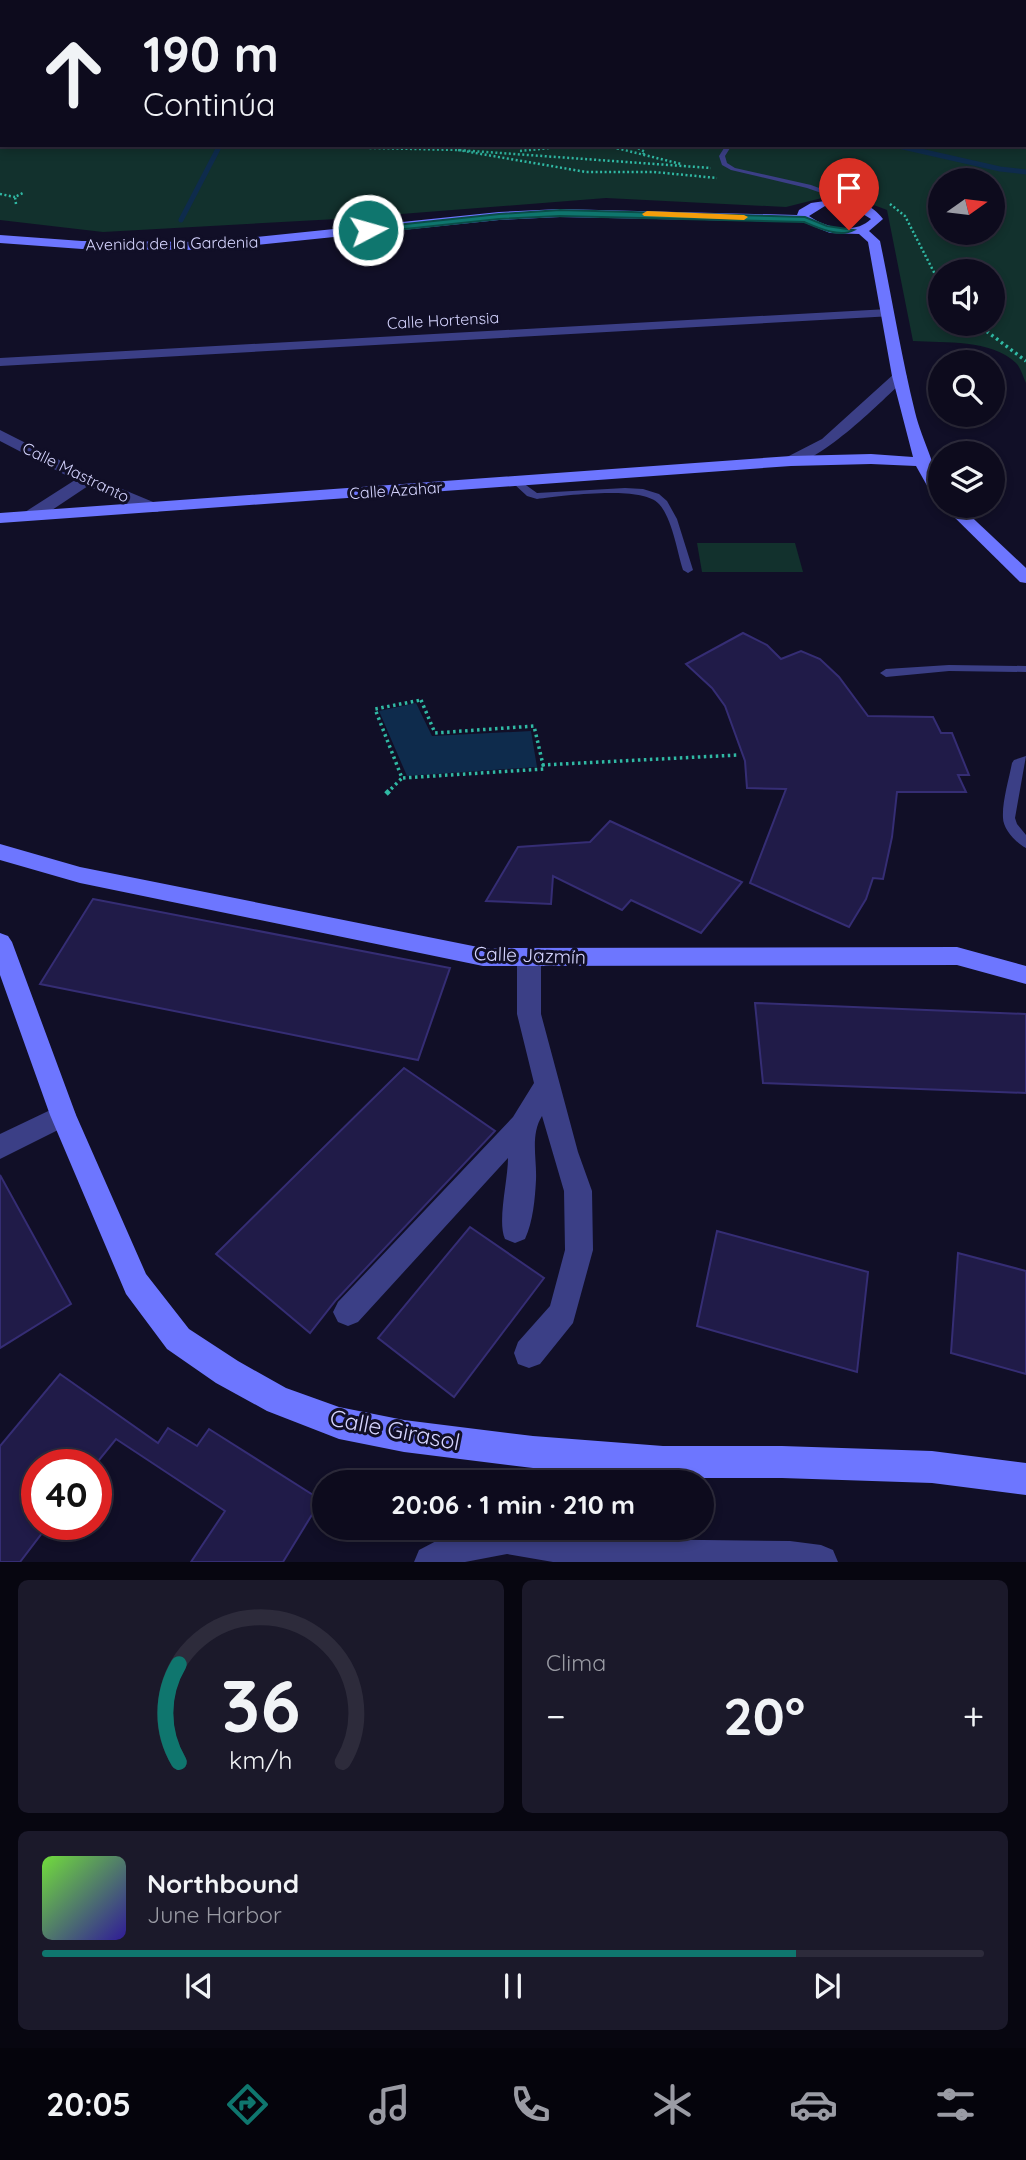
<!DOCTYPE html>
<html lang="es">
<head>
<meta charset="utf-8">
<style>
  :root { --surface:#0d0b1d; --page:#1b192a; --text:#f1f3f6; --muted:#9a9ba4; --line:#2d2b3b; --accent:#0f766e }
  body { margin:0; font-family:Quicksand,sans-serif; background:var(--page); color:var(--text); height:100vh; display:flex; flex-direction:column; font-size:26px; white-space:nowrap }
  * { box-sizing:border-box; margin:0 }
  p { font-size:23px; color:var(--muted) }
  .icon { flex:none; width:38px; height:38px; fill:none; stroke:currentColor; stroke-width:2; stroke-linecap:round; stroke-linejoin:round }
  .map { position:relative; height:1562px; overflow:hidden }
  .sheet { display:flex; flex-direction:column; gap:18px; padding:18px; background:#070610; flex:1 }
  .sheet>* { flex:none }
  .top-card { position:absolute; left:0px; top:0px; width:1027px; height:147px; box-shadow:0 4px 10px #0003,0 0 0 2px var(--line); background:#0d0b1d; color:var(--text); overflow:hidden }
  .needle { width:46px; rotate:76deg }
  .fabs { position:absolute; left:928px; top:168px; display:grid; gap:14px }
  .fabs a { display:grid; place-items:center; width:77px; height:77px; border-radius:50%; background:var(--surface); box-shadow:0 4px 10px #0003,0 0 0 2px var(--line); font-size:35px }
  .speed { position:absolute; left:21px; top:1449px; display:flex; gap:14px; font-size:35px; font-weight:700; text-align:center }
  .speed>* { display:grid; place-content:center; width:91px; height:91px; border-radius:50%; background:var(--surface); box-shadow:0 4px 10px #0003,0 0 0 2px var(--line); line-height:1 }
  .speed .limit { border:10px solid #d22; background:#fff; color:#111 }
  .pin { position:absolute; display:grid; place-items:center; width:60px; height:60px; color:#fff; margin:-72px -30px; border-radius:50% 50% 50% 0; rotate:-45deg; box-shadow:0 0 7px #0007 }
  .pin .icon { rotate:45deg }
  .me { position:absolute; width:77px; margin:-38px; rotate:84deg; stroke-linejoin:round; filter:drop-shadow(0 0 5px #0008) }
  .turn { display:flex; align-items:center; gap:24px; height:147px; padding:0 28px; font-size:32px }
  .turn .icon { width:91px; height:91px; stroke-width:2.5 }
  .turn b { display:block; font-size:49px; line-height:60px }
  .big { font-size:52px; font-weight:700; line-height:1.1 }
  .sheet .tile { flex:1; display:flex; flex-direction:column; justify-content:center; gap:10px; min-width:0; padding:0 24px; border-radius:10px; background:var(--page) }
  .sheet .dial { align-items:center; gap:0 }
  .dial svg { height:182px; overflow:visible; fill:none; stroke:var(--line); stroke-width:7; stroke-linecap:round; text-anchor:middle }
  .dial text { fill:var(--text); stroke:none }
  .song { display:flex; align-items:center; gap:21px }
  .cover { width:84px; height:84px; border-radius:10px; background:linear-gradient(135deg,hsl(100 70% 55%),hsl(250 70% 35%)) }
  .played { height:7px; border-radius:4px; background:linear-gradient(90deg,var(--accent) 80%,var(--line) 80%) }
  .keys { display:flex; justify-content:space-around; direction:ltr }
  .heat { display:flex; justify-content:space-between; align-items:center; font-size:38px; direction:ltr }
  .sheet .tiles { flex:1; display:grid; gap:18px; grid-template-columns:1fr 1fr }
  .tile:last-child { grid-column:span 2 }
  .trip { position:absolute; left:312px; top:1470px; width:402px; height:70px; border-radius:35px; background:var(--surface); box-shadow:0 4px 10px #0003,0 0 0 2px var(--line); font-weight:700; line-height:70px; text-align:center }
  .tabs { display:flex; height:112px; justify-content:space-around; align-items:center; background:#05040c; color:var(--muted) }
  .tabs .icon { width:49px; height:49px }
  .tabs .selected { color:var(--accent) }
  .tabs b { font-size:32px; color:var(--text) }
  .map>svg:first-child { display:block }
  .green { fill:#12312d; fill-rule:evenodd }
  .water { fill:#0e2b4c }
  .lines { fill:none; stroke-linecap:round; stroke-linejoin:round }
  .stream-far1 { stroke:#0e2b4c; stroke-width:3.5 }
  .stream { stroke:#0e2b4c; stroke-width:5 }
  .building { fill:#201b48; stroke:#352d74; stroke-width:2 }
  .path-far3 { stroke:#30b9a4; stroke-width:2; stroke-dasharray:2 2.5; stroke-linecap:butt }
  .path-far2 { stroke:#30b9a4; stroke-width:2.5; stroke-dasharray:2 2.5; stroke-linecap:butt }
  .path-far1 { stroke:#30b9a4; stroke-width:3.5; stroke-dasharray:2.5 3.5; stroke-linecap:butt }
  .path { stroke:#30b9a4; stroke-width:5; stroke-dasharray:4.5 6; stroke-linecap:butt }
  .lane { fill:#3b3f86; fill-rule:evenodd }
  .street { fill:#3b3f86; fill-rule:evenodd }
  .secondary { fill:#6d76ff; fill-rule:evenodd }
  .route { fill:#0f766e; stroke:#0a4d48; stroke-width:2 }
  .slow { fill:#f59e0b }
  .labels { text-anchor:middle; stroke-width:6; stroke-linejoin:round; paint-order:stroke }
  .far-street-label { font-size:16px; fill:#d6d5ff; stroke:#110f27 }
  .street-label { font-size:19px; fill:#d6d5ff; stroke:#110f27 }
  .near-street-label { font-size:23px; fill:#d6d5ff; stroke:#110f27 }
</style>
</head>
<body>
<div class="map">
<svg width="1026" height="1562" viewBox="0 0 1026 1562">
  <rect width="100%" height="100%" fill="#110f27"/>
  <!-- green -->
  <g class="green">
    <path d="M0,0L712,2H2V145H1026V25V383C1023,377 1021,368 1016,363C991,339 945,343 913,341L887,210L842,193L786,207L606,198L337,219L103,232L0,220ZM940,180H992V233H940ZM940,271H992V324H940Z"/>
    <polygon points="697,543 795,543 803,572 702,572"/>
  </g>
  <!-- water -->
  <polygon class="water" points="416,703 432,736 531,731 537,767 407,776 379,711"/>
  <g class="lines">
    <!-- stream-far1 -->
    <g class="stream-far1">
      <polyline points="810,0 820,2"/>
      <polyline points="210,2 219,0"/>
      <polyline points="758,2 764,0"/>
    </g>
    <!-- stream -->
    <g class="stream">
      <polyline points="894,145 1000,169 1026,172"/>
      <polyline points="181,220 219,147"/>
    </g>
  </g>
  <!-- building -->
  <g class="building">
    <polygon points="743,633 767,645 781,659 801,651 820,659 839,677 868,716 933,717 941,733 952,733 969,775 958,775 966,792 897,792 892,837 883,879 873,878 866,899 849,927 750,883 786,789 747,788 745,761 725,706 712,688 686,664"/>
    <polygon points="610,821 742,882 701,933 631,900 622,910 553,876 551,904 486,901 518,847 590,842"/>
    <polygon points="93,899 450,968 418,1060 40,984"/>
    <polygon points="755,1003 1026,1014 1026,1093 763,1083"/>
    <polygon points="404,1068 495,1131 336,1300 310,1333 216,1254"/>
    <polygon points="0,1175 71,1304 0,1348"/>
    <polygon points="470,1227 544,1278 454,1397 378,1338"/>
    <polygon points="717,1231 868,1272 857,1372 697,1326"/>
    <polygon points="958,1253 1026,1271 1026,1374 951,1353"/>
    <polygon points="60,1374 158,1443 168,1428 197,1446 209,1429 321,1500 283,1562 191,1562 225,1511 116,1439 95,1465 37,1465 37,1524 49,1524 20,1562 0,1562 0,1446"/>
  </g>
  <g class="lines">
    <!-- path-far3 -->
    <g class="path-far3">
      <polyline points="507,0 511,2"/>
      <polyline points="610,0 618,2"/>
      <polyline points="671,0 678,2"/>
      <polyline points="361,2 369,0"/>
      <polyline points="455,2 462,0"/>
      <polyline points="519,2 528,0"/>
    </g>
    <!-- path-far2 -->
    <g class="path-far2">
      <polyline points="248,145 458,150 711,168"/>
      <polyline points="604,145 681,164"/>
      <polyline points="616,148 636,147 645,152 642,156"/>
      <polyline points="458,150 586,172 654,172 717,178"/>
      <polyline points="520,151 579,145"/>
      <polyline points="0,194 15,197"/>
      <polyline points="16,204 15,197 23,193"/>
      <polyline points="890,204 905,216 940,284"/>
    </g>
    <!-- path-far1 -->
    <g class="path-far1">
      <polyline points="977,324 1026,361"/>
      <polygon points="421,700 435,733 534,726 544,769 402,778 375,709"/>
      <polyline points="542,765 738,755"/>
      <polyline points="391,789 402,778"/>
    </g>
    <!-- path -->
    <polyline class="path" points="386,794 393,787"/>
    <!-- lane -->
    <g class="lane">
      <polygon points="726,145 732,145 725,156 727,163 735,168 811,185 838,195 840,203 835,204 833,197 807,188 731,170 722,165 719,156"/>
      <path d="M516,478L537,493L625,488L643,489L659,494L667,501L677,519L693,570L688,573L683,570C677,551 672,518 659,504C642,485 562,496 537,499L527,496L513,483V479Z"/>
      <polygon points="949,665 1026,666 1026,672 949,671 886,677 880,673 886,669"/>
      <path d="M1026,756L1015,818L1017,824L1026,835V848C1017,844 1003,829 1003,818C1002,802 1009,779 1012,763L1014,760Z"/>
    </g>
    <!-- street -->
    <g class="street">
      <polygon points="988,0 1026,0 1026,3 1026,2"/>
      <polygon points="888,309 893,310 893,316 0,366 0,358"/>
      <path d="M900,372L907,376L905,379C884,399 813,471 785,464L783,461L785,458L822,439L895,373Z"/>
      <polygon points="0,430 93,477 158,504 160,508 158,512 146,512 88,486 37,520 25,520 23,516 25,512 75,480 0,441"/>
      <path d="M529,948L537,950L541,957V1014L578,1152L592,1191L593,1250L573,1323L540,1364L529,1368L518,1364L514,1353L518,1342L550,1306L565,1250L564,1191L542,1116C530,1135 537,1159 536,1180C535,1199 533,1222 525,1239L515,1243L505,1239C497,1221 508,1181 508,1158L358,1322L348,1326L338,1322L333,1312L338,1302L513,1117L534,1083L517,1014V957L521,950Z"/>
      <polygon points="63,1104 72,1107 76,1115 72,1123 0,1159 0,1134"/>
      <polygon points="461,1528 551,1528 620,1539 790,1541 821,1545 833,1550 838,1562 553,1562 507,1554 465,1562 414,1562 419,1550"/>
    </g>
    <!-- secondary -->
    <g class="secondary">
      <path d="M839,199C857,200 872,204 883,219L869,231L880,241C892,298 901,355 915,412C922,441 940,471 940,500L934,498L916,466L871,464L791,466L0,523V513L791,456L871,454L913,457L892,376L868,242L859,234L830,233L803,222L560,217L499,220L207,250L82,249L0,243V235L82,241L207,242L499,212L560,209L797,215L799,210L811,203ZM825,206L853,208L871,219C855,235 826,228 809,216Z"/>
      <polygon points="943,506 960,506 1026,568 1026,583 1020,582"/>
      <polygon points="0,844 80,867 483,948 957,947 1026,966 1026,984 957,965 483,966 80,883 0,860"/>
      <polygon points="0,933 8,936 12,942 76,1115 146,1274 189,1329 238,1361 286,1388 339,1407 404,1420 533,1436 663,1446 782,1446 932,1451 1026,1463 1026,1495 932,1483 782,1478 663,1478 533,1468 404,1452 339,1439 267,1411 216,1383 167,1349 126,1294 50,1115 0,975"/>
    </g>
  </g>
  <!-- route -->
  <path class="route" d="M560,210L805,217L827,226L854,230C840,238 818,228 804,222L560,216L499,219L368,233L364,230L368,228L499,214Z"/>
  <!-- slow -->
  <polygon class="slow" points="647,211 744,215 748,217 744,220 644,216 642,214"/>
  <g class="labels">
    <!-- far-street labels -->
    <g class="far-street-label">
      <text transform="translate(172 243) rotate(-1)" y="6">Avenida de la Gardenia</text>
      <text transform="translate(443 320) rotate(-3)" y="6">Calle Hortensia</text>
      <text transform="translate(76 472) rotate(26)" y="6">Calle Mastranto</text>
      <text transform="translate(396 490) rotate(-4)" y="6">Calle Azahar</text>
    </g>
    <!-- street labels -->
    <g class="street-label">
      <text transform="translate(530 955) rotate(2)" y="7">Calle Jazmín</text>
    </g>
    <!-- near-street labels -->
    <g class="near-street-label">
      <text transform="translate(395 1430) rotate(11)" y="8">Calle Girasol</text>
    </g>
  </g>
</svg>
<div class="fabs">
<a><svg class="needle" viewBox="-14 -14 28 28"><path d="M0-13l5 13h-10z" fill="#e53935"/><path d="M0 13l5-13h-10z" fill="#9a9ba4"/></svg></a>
<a><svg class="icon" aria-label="sound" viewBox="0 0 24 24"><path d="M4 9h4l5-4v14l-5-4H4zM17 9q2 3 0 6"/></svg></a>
<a><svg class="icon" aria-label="search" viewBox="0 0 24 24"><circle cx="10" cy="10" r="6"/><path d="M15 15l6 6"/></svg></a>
<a><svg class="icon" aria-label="layers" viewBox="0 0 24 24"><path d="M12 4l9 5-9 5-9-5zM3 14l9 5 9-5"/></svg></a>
</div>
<div class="speed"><div class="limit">40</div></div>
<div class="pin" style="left:849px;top:230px;background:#d93025"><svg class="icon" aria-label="arrive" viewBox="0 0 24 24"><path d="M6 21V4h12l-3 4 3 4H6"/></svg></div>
<svg class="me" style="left:368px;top:230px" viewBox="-20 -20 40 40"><circle r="17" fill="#0f766e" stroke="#fff" stroke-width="3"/><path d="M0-11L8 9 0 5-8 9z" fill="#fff"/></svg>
<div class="trip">20:06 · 1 min · 210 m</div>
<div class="top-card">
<div class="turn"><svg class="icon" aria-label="ahead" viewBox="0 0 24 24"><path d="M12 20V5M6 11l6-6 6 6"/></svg><div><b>190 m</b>Continúa</div></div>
</div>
</div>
<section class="sheet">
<div class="tiles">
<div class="tile dial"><svg viewBox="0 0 100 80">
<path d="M14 69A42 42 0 1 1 86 69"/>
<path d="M14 69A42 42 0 0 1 14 26" stroke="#0f766e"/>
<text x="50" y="56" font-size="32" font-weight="700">36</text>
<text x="50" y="72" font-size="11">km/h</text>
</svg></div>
<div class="tile"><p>Clima</p>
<div class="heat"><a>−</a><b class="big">20°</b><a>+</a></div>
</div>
<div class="tile">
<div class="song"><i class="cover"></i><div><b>Northbound</b><p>June Harbor</p></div></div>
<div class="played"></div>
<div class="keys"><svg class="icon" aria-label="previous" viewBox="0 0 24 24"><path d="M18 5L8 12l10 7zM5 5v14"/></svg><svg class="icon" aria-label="pause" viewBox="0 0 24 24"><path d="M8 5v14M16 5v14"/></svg><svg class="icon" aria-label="next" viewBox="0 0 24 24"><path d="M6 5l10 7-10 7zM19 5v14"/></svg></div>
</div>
</div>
</section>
<nav class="tabs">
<b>20:05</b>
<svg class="icon selected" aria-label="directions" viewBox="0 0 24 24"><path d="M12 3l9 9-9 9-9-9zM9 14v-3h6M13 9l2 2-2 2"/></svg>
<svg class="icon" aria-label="music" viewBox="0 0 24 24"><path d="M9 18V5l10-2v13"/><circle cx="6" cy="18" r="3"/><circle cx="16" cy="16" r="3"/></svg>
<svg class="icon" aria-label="phone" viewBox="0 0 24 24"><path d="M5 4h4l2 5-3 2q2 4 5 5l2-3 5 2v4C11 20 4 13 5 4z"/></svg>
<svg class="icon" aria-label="climate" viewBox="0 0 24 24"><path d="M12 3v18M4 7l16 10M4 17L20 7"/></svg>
<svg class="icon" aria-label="car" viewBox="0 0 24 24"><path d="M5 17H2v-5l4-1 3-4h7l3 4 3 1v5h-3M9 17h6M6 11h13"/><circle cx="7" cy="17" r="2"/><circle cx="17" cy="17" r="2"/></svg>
<svg class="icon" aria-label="filters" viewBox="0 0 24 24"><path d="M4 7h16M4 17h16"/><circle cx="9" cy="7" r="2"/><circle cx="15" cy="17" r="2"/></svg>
</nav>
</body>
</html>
